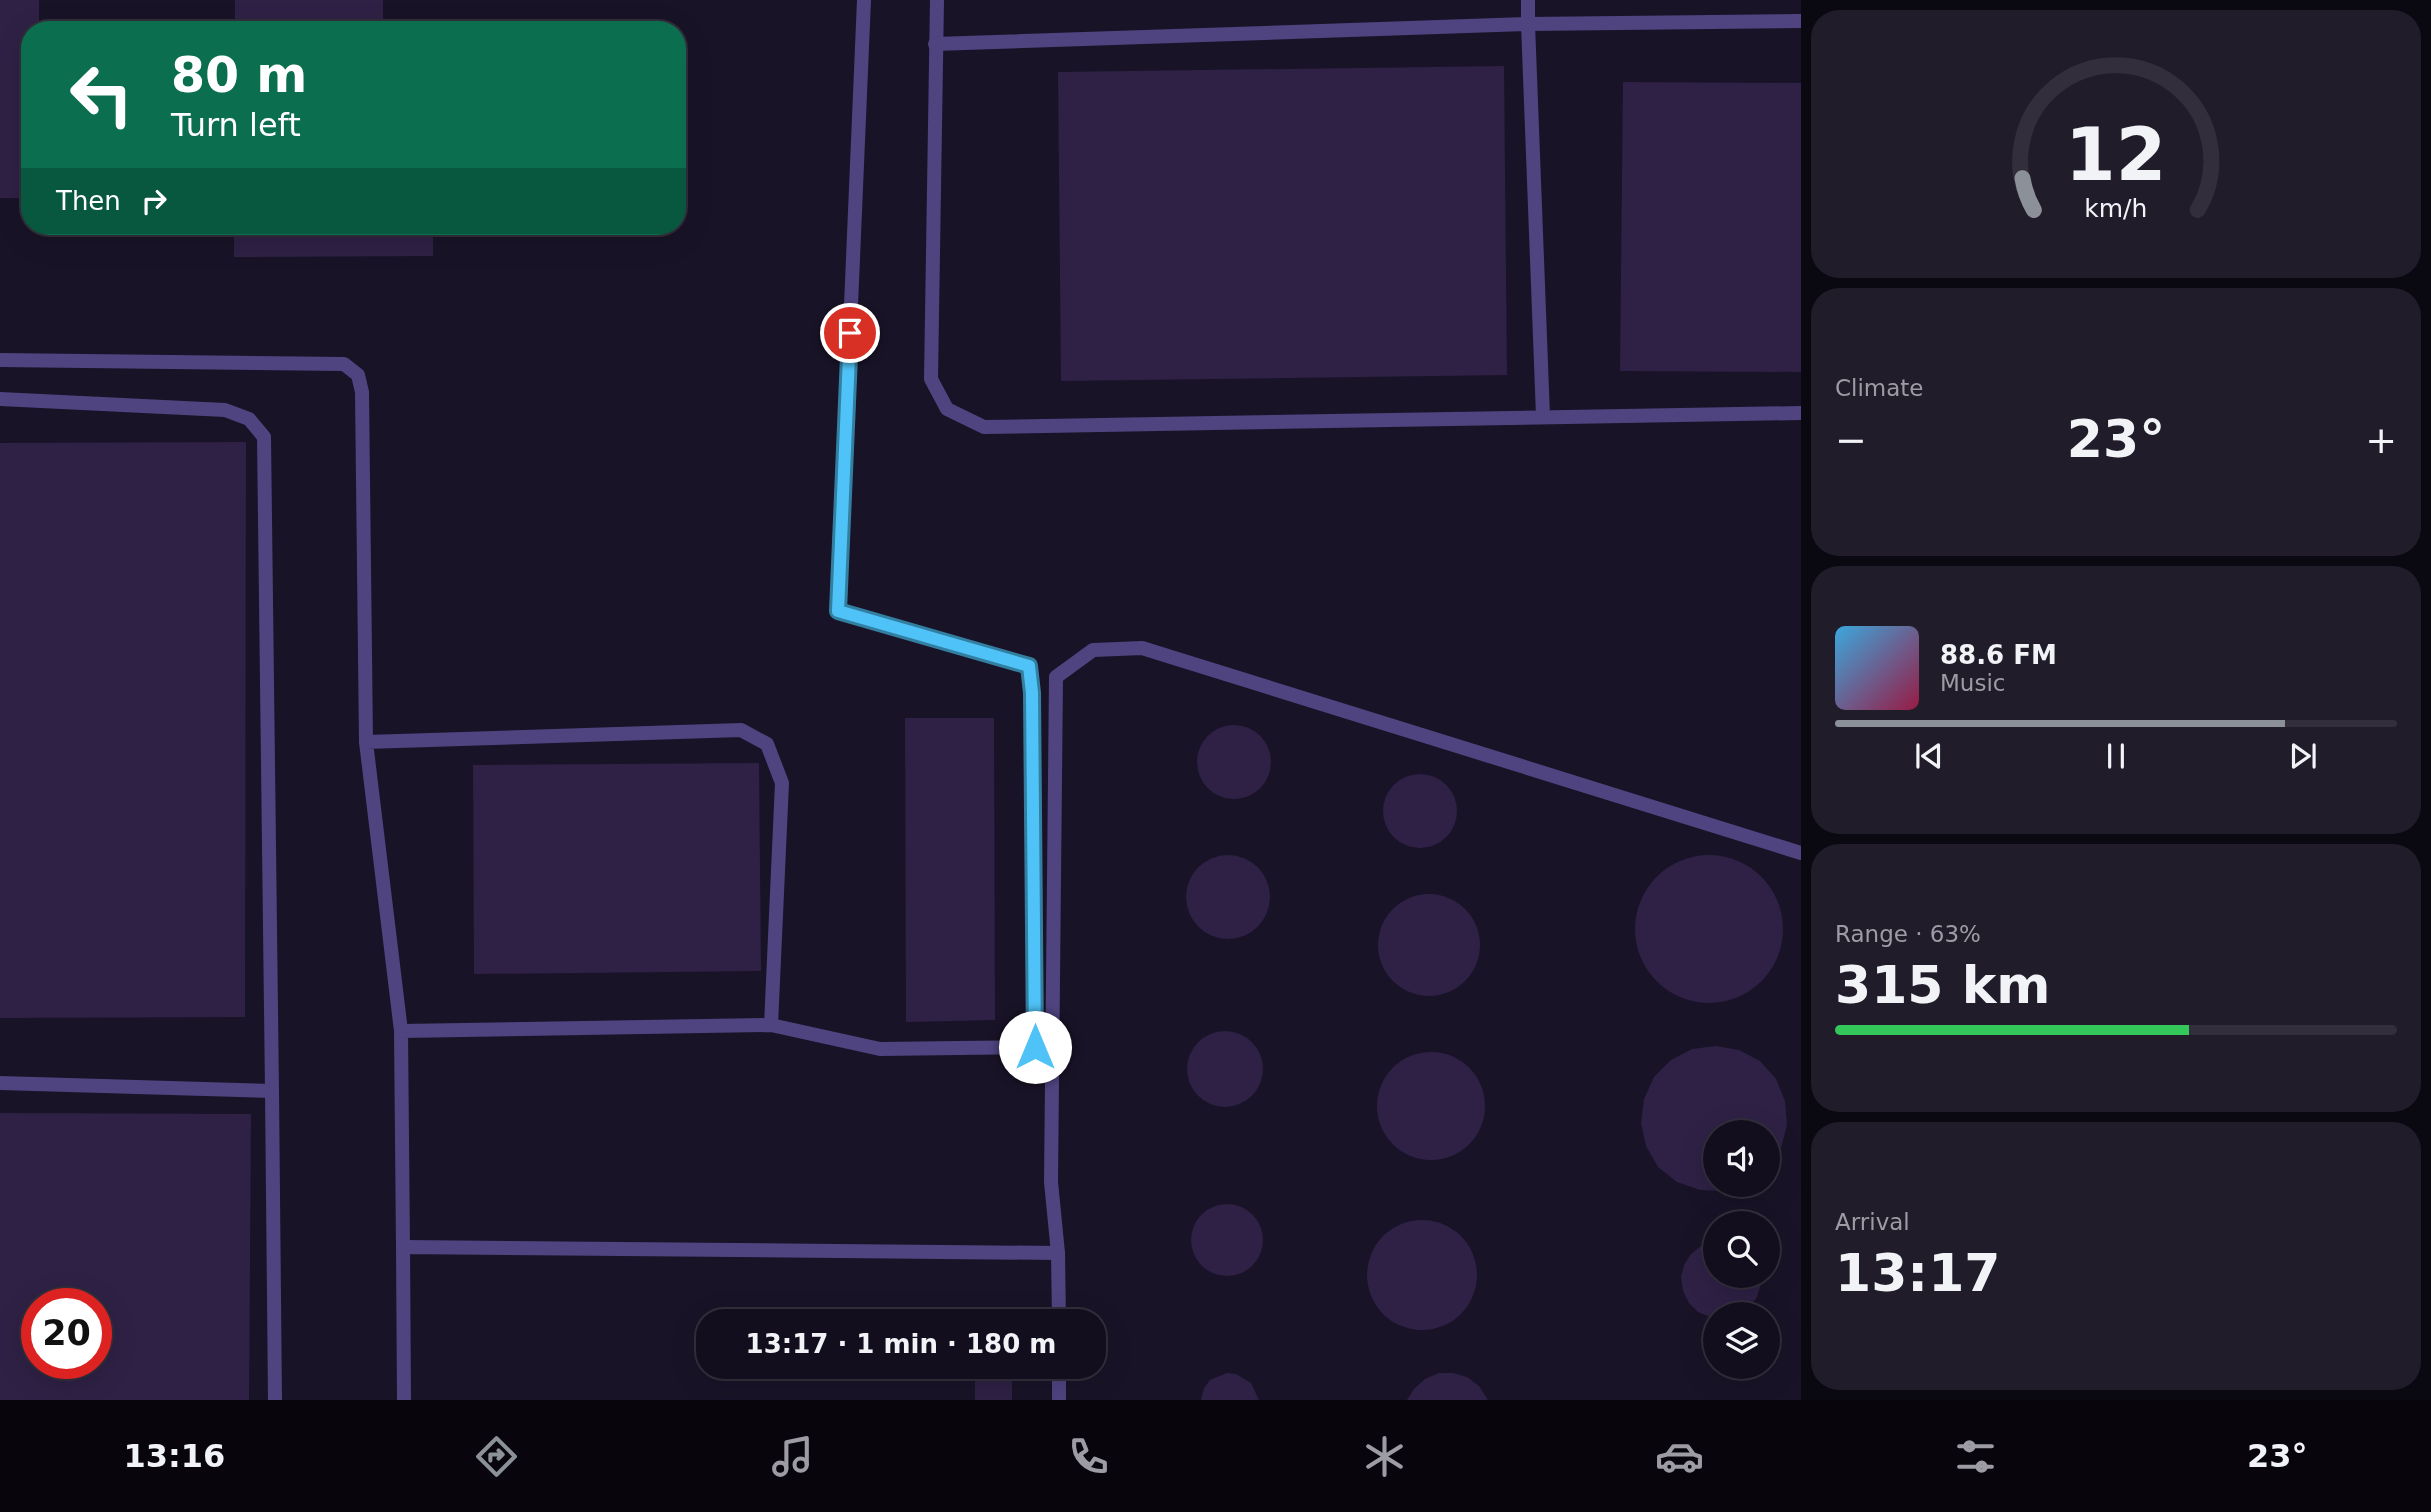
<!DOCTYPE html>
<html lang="en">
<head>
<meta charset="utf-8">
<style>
  :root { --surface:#130e1d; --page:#201c2a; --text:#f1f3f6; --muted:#9d9ca4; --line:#322e3b; --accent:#8c9099 }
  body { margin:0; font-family:"DejaVu Sans",sans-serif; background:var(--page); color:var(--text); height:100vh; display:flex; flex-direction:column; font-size:26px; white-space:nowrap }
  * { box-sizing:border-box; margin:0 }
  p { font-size:23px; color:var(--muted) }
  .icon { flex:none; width:38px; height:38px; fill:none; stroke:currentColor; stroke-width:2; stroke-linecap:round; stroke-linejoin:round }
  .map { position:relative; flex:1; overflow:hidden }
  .side { display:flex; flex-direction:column; gap:10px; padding:10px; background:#0a0810; width:630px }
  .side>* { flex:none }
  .guide { position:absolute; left:21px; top:21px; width:665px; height:214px; border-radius:28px; box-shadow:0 7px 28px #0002,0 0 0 2px var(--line); background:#0b6e4f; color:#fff; overflow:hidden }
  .tools { position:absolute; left:1703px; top:1120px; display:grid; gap:14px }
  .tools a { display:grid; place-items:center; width:77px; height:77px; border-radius:50%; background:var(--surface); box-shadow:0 7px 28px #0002,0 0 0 2px var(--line); font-size:35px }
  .speed { position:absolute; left:21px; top:1288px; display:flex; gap:14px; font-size:35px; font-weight:700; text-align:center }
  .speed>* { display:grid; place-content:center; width:91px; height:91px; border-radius:50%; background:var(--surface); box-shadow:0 7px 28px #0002,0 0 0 2px var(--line); line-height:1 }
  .speed .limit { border:10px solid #d22; background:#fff; color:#111 }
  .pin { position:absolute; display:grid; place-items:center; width:60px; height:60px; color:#fff; margin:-30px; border:4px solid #fff; border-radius:50%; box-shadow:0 2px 7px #0007 }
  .me { position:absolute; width:77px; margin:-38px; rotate:0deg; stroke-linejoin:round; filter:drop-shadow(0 0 5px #0008) }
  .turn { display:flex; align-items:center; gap:24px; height:147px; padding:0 35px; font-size:32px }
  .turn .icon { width:91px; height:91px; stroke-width:2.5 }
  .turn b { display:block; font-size:49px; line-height:60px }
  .then { display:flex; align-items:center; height:66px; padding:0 35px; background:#0003; gap:14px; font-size:26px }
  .big { font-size:52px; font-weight:700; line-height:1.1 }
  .side .card { flex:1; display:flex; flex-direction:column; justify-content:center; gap:10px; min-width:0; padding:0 24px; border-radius:28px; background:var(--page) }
  .side .dial { align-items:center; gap:0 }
  .dial svg { height:182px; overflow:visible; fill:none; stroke:var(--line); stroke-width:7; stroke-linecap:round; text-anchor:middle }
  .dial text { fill:var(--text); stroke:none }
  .song { display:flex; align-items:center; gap:21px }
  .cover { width:84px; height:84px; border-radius:10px; background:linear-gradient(135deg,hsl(200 70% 55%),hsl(340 70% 35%)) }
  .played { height:7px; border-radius:4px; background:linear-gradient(90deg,var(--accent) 80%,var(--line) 80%) }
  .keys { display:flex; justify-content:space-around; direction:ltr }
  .heat { display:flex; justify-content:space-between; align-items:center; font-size:38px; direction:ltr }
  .charge { height:10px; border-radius:5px; background:linear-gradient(90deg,#34c759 63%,var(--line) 0) }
  .trip { position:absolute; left:696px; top:1309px; width:410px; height:70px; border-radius:28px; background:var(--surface); box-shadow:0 7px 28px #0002,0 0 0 2px var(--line); font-weight:700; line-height:70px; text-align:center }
  .menu { display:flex; height:112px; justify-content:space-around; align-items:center; background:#08060c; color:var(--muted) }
  .menu .icon { width:49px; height:49px }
  .menu .current { color:var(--accent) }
  .menu b { font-size:32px; color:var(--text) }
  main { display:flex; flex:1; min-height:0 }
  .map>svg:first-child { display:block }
  .building { fill:#2e2145; fill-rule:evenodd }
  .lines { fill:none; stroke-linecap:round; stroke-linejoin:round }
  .lane { stroke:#4f4480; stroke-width:14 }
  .route-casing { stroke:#337fa1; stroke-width:18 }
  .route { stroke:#4fc3f7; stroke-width:12 }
</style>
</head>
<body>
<main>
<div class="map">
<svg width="1801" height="1400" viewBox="0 0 1801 1400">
  <rect width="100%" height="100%" fill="#191327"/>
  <!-- building -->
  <g class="building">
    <polygon points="0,0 39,0 39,30 30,30 30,198 0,198"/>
    <rect x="235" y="0" width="148" height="30"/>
    <polygon points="1504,66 1507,375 1061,381 1058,72"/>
    <polygon points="1623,82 1801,83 1801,372 1620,371"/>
    <polygon points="234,226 433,226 433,256 234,257"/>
    <polygon points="246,442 245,1017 0,1018 0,443"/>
    <polygon points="905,718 994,718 995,1020 906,1022"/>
    <circle cx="1234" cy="762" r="37"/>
    <polygon points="759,763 761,971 474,974 473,765"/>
    <circle cx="1420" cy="811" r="37"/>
    <circle cx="1709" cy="929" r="74"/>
    <circle cx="1228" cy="897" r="42"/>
    <circle cx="1429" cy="945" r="51"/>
    <circle cx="1225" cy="1069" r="38"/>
    <polygon points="1716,1046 1739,1050 1760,1061 1776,1079 1785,1101 1787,1125 1781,1148 1768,1168 1768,1132 1715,1132 1715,1185 1741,1185 1724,1191 1700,1190 1677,1182 1658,1167 1646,1146 1641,1123 1644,1099 1654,1077 1671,1060 1692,1049"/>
    <circle cx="1431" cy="1106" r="54"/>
    <path d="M0,1113L251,1114L249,1400H0ZM37,1304H96V1363H37Z"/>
    <circle cx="1227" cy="1240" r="36"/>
    <circle cx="1422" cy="1275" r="55"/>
    <polygon points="1715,1241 1715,1276 1760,1276 1761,1284 1757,1297 1749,1308 1740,1314 1715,1314 1715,1319 1698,1312 1689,1303 1683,1291 1681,1277 1684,1265 1691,1254 1701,1246"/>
    <rect x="975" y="1367" width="37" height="33"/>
    <polygon points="1227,1373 1236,1374 1251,1383 1259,1400 1201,1400 1204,1388 1210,1380"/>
    <polygon points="1439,1373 1453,1373 1467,1377 1479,1386 1488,1400 1407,1400 1414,1389 1425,1379"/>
  </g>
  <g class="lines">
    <!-- lane -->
    <g class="lane">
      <polyline points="937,0 931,379 947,409 984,427 1801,413"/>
      <polyline points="1528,0 1528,24 1801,21"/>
      <polyline points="935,44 1528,24 1543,416"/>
      <polyline points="0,360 344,364 358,375 362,392 366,742"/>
      <polyline points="0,399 225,410 249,419 264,437 272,1091 0,1083"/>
      <polyline points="401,1031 366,742 741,730 767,744 782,783 771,1025"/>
      <polyline points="272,1091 275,1400"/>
      <polyline points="403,1247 401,1031 771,1025 880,1049 1035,1047 1032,693 1029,665 838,611 864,0"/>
      <polyline points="1058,1253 1059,1321"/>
      <polyline points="1059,1367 1059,1400"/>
      <polyline points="404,1400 403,1247 1058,1253 1051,1182 1056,677 1093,650 1142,648 1801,853"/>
    </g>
  </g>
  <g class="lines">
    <defs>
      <polyline id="route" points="850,333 838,611 1029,666 1032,693 1035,1047"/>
    </defs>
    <!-- route casing -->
    <use href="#route" class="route-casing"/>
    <!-- route -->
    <use href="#route" class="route"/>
  </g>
</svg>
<div class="tools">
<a><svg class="icon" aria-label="sound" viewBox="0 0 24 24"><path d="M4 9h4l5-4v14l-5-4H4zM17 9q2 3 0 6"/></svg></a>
<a><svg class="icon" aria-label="search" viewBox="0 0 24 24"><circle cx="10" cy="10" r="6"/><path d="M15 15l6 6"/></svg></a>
<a><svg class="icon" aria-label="layers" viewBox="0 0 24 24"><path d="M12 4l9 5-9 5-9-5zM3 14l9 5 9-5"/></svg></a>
</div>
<div class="speed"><div class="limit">20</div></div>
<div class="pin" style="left:850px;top:333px;background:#d93025"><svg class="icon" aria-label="arrive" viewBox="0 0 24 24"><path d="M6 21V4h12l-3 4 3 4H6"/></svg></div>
<svg class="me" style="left:1035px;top:1047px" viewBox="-20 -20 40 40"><circle r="19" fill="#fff"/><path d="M0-13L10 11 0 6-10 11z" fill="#4fc3f7"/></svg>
<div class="trip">13:17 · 1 min · 180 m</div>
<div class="guide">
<div class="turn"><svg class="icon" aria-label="left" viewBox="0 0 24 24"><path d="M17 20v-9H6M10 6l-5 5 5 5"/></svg><div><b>80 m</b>Turn left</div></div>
<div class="then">Then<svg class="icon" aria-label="right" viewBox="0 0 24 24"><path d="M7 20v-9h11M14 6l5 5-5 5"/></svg></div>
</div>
</div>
<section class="side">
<div class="card dial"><svg viewBox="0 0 100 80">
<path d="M14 69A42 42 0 1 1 86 69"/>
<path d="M14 69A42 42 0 0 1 9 55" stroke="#8c9099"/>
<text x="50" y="56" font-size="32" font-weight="700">12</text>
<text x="50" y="72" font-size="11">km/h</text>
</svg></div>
<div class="card"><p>Climate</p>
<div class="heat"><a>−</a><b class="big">23°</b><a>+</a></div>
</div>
<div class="card">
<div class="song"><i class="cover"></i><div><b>88.6 FM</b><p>Music</p></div></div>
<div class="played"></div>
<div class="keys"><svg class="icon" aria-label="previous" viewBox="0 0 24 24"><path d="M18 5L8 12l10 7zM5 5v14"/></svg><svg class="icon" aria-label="pause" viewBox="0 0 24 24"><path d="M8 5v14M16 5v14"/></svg><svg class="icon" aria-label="next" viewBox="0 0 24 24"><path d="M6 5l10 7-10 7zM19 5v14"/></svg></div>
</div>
<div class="card"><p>Range · 63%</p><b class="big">315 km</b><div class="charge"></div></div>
<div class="card"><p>Arrival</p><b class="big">13:17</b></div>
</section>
</main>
<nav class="menu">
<b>13:16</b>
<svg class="icon current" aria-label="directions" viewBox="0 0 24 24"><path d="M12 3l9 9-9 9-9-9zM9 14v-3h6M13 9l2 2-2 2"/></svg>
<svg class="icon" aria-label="music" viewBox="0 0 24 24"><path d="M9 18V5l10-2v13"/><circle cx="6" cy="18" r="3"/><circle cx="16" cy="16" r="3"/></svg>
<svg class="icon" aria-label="phone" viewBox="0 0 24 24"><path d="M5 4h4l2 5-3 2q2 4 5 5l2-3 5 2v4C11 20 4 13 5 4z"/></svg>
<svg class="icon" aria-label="climate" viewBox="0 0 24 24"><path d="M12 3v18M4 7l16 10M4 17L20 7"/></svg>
<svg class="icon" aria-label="car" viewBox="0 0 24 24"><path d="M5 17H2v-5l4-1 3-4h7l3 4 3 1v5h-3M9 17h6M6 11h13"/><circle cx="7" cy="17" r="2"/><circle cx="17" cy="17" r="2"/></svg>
<svg class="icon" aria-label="filters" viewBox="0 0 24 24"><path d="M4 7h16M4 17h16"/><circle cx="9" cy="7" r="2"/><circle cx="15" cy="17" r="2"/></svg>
<b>23°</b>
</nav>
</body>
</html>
